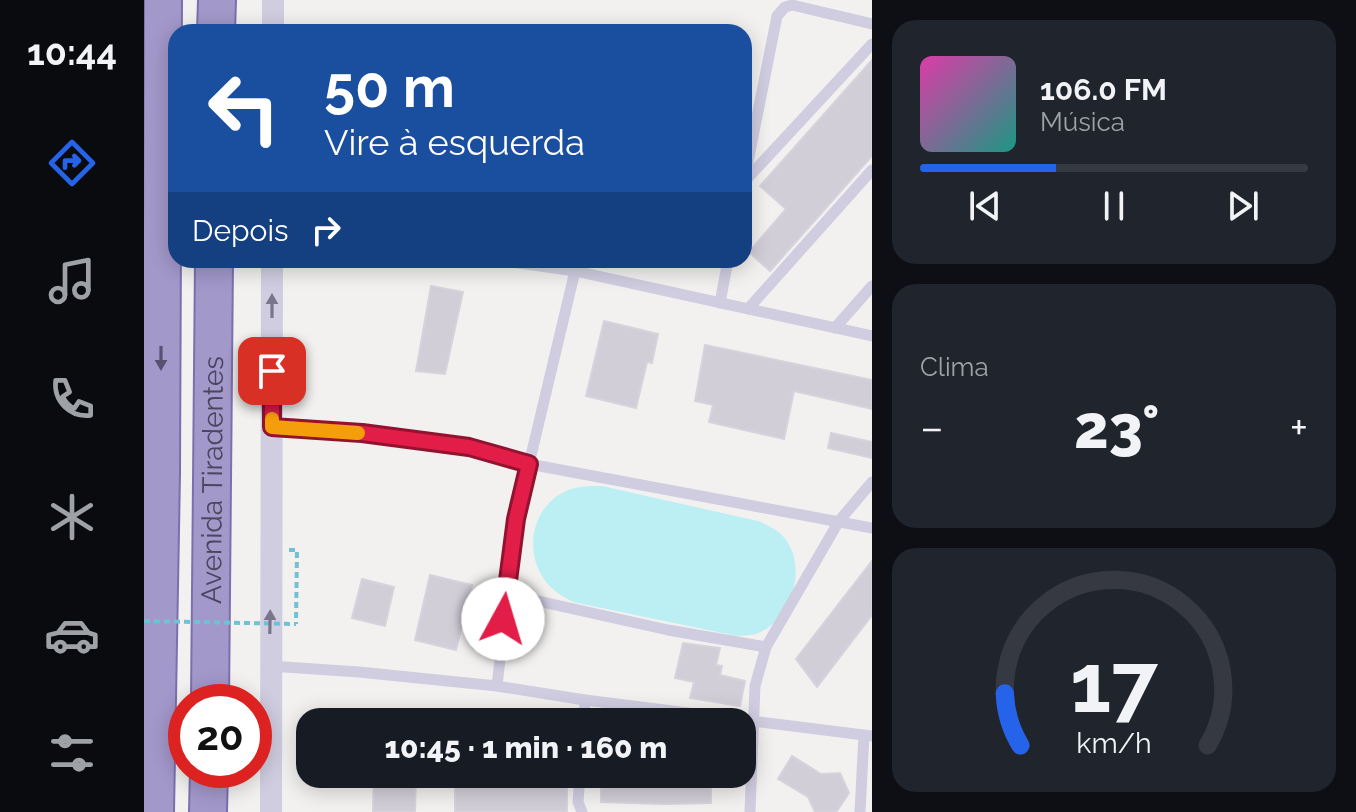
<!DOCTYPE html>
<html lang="pt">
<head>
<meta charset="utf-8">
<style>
  :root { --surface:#171b24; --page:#20242c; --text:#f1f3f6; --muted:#9ea1a6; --line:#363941; --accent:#2563eb }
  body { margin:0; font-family:Raleway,sans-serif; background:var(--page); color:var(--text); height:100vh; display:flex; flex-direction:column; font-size:30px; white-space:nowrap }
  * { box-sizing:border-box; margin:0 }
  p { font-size:26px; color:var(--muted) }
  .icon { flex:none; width:44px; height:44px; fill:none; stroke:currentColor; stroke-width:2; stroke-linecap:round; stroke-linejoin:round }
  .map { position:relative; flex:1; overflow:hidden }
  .side { display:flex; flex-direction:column; gap:20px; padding:20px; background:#0d0f14; width:484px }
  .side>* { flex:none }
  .guide { position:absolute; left:24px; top:24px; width:584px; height:244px; border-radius:24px; box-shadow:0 4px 20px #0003; background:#1a4fa0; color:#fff; overflow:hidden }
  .speed { position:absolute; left:24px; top:684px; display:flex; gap:16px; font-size:40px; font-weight:700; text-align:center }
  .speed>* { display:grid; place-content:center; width:104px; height:104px; border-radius:50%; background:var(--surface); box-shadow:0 4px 20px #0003; line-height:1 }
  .speed .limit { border:12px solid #d22; background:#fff; color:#111 }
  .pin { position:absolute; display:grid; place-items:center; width:68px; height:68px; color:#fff; margin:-34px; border-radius:16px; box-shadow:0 4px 12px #0006 }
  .me { position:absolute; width:88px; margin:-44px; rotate:6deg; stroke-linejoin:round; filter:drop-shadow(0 0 6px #0008) }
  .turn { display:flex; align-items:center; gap:28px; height:168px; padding:0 24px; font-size:36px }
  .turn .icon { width:104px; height:104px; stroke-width:2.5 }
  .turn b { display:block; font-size:56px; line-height:68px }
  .then { display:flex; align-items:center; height:76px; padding:0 24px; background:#0003; gap:16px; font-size:30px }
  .big { font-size:60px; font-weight:800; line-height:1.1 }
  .side .tile { flex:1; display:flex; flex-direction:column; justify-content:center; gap:12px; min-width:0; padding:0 28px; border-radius:24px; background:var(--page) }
  .side .dial { align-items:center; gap:0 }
  .dial svg { height:208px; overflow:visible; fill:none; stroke:var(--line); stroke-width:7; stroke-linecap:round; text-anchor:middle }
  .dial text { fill:var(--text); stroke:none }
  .song { display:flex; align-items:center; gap:24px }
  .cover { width:96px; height:96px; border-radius:12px; background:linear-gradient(135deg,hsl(320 70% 55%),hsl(170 70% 35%)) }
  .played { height:8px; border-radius:4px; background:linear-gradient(90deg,var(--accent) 35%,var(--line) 35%) }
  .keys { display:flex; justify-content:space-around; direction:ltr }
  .heat { display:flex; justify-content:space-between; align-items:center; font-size:44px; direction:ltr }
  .trip { position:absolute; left:152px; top:708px; width:460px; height:80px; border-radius:24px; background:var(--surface); box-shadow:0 4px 20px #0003; font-weight:800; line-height:80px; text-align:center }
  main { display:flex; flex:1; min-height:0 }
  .tabs { display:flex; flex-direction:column; width:144px; justify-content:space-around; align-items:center; background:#090b0e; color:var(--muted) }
  .tabs .icon { width:56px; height:56px }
  .tabs .current { color:var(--accent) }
  .tabs b { font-size:36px; color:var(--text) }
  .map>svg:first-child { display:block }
  .green { fill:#bbeff3 }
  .building { fill:#d1ced8; stroke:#d7d3dc; stroke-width:2 }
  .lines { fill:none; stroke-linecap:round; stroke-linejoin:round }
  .trunk-casing { stroke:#7c6fae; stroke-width:40 }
  .path { stroke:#70c1d4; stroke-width:4; stroke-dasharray:6 4; stroke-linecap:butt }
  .service { stroke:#d0cde1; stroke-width:11 }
  .minor { stroke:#d0cde1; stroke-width:22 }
  .trunk { stroke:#a298ca; stroke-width:36 }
  .path-bridge { stroke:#70c1d4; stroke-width:4; stroke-dasharray:6 4; stroke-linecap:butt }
  .oneway { fill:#79758c }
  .oneway2 { fill:#57526f }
  .route-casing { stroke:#92132f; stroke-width:20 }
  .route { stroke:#e11d48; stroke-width:14 }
  .slow { stroke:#f59e0b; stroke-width:14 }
  .labels { text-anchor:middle; stroke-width:8; stroke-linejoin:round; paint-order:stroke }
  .street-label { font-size:28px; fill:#4a465f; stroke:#fff }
</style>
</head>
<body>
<main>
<nav class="tabs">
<b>10:44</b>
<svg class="icon current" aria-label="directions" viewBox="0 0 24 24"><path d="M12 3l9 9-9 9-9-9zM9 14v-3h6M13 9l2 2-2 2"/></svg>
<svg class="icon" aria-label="music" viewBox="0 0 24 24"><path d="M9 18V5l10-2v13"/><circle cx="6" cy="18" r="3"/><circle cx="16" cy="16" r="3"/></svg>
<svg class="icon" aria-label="phone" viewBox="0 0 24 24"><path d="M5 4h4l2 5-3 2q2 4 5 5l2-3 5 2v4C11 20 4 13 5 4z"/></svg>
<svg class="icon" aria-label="climate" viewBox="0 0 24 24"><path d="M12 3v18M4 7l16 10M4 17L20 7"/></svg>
<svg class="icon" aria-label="car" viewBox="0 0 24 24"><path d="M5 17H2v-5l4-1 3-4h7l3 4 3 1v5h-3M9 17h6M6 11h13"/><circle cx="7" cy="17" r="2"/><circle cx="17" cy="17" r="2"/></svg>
<svg class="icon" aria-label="filters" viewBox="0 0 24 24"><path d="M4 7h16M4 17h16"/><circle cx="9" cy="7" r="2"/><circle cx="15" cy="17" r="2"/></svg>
</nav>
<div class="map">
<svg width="728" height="812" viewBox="0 0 728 812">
  <rect width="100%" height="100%" fill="#f2f1f0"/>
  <!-- green -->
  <path class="green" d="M458,486L614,521C626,526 638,532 644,543C663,574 645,622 612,634C606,635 599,636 593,636L429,602C418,596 407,590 400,579C380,550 388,508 420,492C432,486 445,486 458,486Z"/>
  <!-- building -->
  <g class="building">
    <polygon points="728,60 728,156 626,271 605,252 642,209 616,186"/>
    <polygon points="287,286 319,292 301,374 272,371"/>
    <polygon points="460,321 514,334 508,363 503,362 492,408 442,396"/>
    <polygon points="561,345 728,380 728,409 650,391 640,439 565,422 569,405 551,401"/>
    <polygon points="687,433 728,442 728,458 684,448"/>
    <polygon points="728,561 728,615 673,687 652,659"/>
    <polygon points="286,575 328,585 312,650 271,640"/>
    <polygon points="218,579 250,587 241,626 208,618"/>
    <polygon points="539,643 576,648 572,665 578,666 576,675 601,681 596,706 546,698 550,682 531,678"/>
    <polygon points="648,756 677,774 696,773 705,793 693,811 671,812 664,797 634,779"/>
    <polygon points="230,774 272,774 271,812 229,812"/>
    <rect x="311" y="774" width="112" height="38"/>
    <polygon points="457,775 567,776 567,803 522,804 457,802"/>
  </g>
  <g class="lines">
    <defs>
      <g id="trunk">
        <polyline points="72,32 73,0"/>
        <path id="s1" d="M66,702L70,260"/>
        <polyline points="11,812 17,473 19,0"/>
        <polyline points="64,812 65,770"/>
      </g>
    </defs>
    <!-- trunk casing -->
    <use href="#trunk" class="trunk-casing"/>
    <!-- path -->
    <polyline class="path" points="145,550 153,550 152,624"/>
    <!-- service -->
    <g class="service">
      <polyline points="600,182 633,16 641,7 648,5 728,24"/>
      <polyline points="600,182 728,44"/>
      <polyline points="354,260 431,271 728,336"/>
      <polyline points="431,271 385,464 728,528"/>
      <polyline points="576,303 584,260"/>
      <polyline points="604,309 728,170"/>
      <polyline points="691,328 728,286"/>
      <polyline points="128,427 218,433 325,447 385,464 372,519 353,686 441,700 728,736"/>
      <polyline points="362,594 524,630 622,647"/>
      <polyline points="126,666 215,672 353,686"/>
      <polyline points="440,722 441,700"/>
      <polyline points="436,774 434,802 438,812"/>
      <polyline points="606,812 611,686 622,647 695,521 728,482"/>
      <polyline points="716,812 720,735"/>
    </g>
    <!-- minor -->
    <g class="minor">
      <polyline points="129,32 129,0"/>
      <polyline points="127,812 128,260"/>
    </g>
    <!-- trunk -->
    <use href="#trunk" class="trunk"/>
    <!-- path-bridge -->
    <polyline class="path-bridge" points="0,621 152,624"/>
  </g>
  <!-- one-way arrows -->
  <defs><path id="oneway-solid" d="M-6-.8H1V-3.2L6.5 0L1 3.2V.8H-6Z" transform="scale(2)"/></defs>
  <g class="oneway">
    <use href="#oneway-solid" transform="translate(128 306) rotate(-90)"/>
    <use href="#oneway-solid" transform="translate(126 622) rotate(-89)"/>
  </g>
  <use class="oneway2" href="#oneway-solid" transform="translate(17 358) rotate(90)"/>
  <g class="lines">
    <defs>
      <polyline id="route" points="128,371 128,427 218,433 325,447 385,464 372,519 359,619"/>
    </defs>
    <!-- route casing -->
    <use href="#route" class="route-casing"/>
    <!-- route -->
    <use href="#route" class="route"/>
    <!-- slow -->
    <polyline class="slow" points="128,419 128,427 214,433"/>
  </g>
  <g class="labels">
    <!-- street labels -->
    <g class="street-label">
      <text dy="10" stroke="none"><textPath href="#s1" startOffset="222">Avenida Tiradentes</textPath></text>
    </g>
  </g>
</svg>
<div class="speed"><div class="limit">20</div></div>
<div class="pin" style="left:128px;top:371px;background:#d93025"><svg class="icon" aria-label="arrive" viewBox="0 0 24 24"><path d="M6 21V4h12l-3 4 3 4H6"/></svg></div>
<svg class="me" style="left:359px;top:619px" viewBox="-20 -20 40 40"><circle r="19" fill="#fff"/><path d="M0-13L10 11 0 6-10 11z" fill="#e11d48"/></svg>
<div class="trip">10:45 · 1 min · 160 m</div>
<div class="guide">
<div class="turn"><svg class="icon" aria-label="left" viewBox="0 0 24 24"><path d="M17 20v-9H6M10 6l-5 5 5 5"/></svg><div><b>50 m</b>Vire à esquerda</div></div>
<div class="then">Depois<svg class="icon" aria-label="right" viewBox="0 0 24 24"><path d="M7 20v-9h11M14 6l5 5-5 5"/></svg></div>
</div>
</div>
<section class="side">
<div class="tile">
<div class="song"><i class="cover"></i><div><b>106.0 FM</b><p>Música</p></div></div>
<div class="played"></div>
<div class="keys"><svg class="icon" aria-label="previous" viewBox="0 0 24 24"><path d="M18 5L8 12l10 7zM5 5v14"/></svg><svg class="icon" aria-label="pause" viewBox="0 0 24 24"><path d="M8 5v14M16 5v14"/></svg><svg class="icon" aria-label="next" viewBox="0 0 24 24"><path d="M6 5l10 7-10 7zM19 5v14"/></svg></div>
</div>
<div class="tile"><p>Clima</p>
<div class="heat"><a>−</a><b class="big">23°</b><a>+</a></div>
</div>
<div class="tile dial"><svg viewBox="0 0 100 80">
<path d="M14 69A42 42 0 1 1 86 69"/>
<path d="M14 69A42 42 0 0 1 8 49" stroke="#2563eb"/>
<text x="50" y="56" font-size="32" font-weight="700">17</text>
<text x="50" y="72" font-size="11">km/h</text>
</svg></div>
</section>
</main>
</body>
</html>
